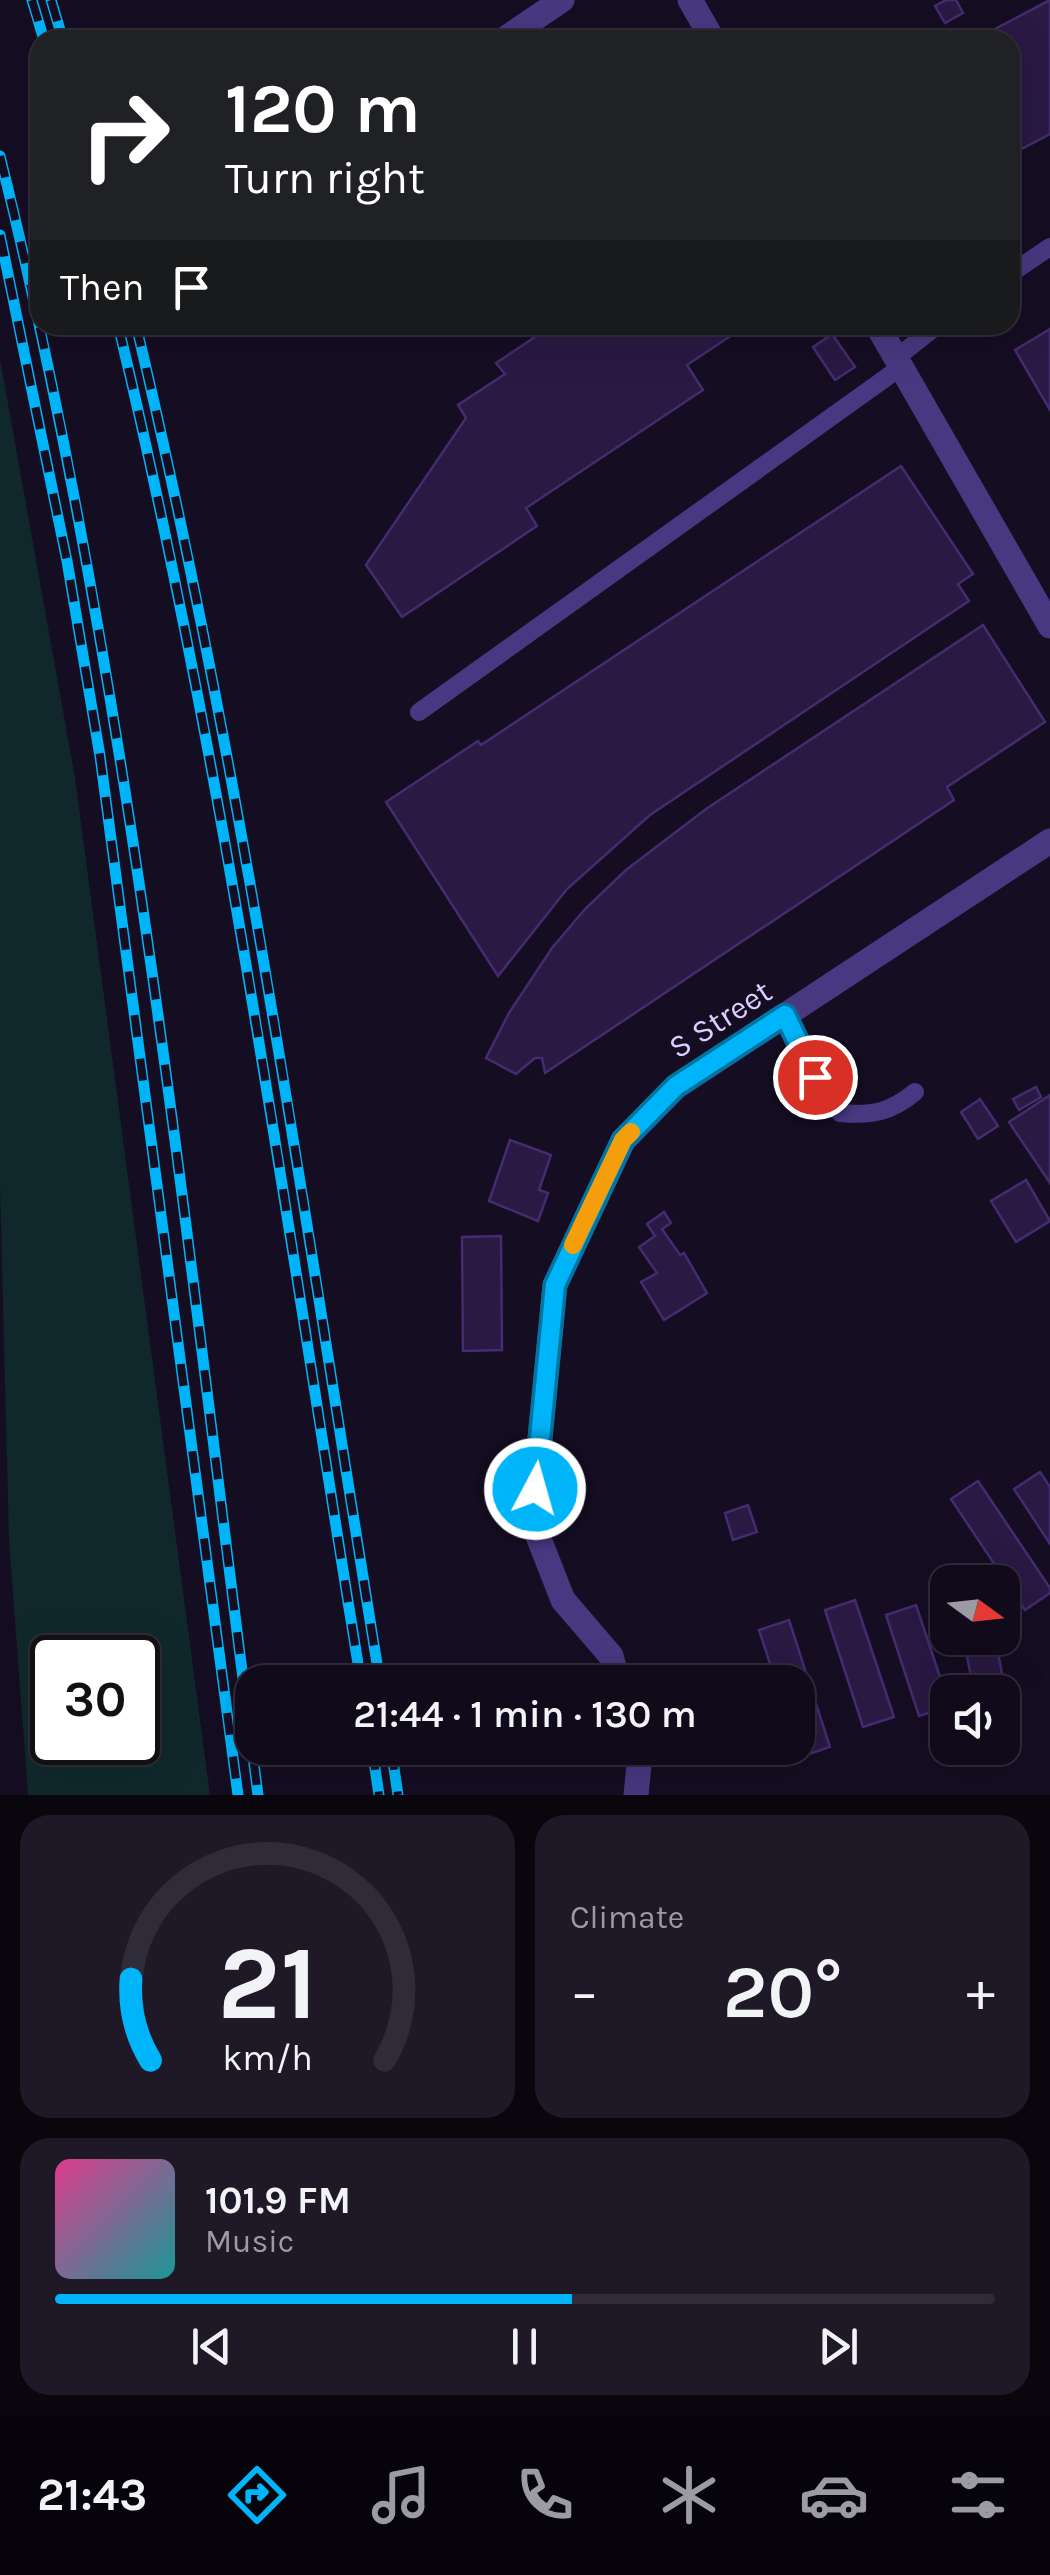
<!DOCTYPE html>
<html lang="en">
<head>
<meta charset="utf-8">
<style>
  :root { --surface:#100a1a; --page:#1e1827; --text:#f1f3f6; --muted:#9c9aa2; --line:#302b39; --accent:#00b4f9 }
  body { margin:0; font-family:Karla,sans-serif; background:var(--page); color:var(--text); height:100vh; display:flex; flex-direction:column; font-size:38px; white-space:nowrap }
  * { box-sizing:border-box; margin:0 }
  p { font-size:32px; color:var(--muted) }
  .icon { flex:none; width:55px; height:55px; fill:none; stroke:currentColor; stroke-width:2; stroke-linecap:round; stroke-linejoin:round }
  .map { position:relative; height:1795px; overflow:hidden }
  .panel { display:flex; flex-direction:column; gap:20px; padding:20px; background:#09060e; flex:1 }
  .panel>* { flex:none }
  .top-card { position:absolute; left:30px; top:30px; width:990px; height:305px; border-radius:30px; box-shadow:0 10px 40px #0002,0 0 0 2px var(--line); background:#202124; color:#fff; overflow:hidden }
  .needle { width:65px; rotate:105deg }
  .buttons { position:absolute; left:930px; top:1565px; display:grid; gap:20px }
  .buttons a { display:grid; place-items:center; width:90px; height:90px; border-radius:20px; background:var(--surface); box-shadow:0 10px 40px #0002,0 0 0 2px var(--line); font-size:50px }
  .speed { position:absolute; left:30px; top:1635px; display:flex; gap:20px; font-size:50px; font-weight:700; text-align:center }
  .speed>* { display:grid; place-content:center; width:130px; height:130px; border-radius:50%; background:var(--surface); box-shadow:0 10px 40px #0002,0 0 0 2px var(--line); line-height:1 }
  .speed .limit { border:5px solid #111; border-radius:15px; background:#fff; color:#111 }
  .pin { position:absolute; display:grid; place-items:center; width:85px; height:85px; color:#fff; margin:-42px; border:5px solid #fff; border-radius:50%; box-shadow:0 2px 10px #0007 }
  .me { position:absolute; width:110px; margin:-55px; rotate:6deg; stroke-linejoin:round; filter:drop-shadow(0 0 8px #0008) }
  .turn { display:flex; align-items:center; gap:35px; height:210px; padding:0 30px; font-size:45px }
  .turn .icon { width:130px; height:130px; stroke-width:2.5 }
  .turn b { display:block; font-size:70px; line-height:85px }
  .then { display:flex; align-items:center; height:95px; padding:0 30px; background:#0003; gap:20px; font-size:38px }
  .big { font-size:75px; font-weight:600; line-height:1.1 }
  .panel .widget { flex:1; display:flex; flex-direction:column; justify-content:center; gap:15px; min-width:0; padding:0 35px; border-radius:30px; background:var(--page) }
  .panel .dial { align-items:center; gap:0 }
  .dial svg { height:260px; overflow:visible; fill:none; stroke:var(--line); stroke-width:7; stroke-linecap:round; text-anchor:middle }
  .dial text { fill:var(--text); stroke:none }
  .song { display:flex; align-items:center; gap:30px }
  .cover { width:120px; height:120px; border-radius:15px; background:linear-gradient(135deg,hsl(330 70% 55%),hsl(180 70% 35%)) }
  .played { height:10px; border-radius:5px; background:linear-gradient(90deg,var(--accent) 55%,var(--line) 55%) }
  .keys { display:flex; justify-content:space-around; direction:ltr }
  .heat { display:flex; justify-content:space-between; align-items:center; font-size:55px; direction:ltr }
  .panel .tiles { flex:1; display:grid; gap:20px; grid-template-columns:1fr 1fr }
  .widget:last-child { grid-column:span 2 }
  .trip { position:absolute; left:235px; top:1665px; width:580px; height:100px; border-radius:30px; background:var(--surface); box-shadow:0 10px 40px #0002,0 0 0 2px var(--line); font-weight:600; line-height:100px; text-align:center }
  .dock { display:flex; height:160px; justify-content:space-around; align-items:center; background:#06040a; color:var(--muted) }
  .dock .icon { width:70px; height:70px }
  .dock .active { color:var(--accent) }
  .dock b { font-size:45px; color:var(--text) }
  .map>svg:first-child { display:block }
  .green { fill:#10282c; fill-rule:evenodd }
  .building { fill:#291943; stroke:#452b6f; stroke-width:2.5 }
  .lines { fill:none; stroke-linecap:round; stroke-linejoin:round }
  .service { stroke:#483881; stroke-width:18 }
  .minor { stroke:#483881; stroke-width:25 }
  .rail-casing { stroke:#00b4f9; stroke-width:11 }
  .rail { stroke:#150d22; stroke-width:8; stroke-dasharray:22; stroke-linecap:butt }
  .route-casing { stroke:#0075a2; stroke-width:25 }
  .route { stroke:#00b4f9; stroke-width:18 }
  .slow { stroke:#f59e0b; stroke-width:18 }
  .labels { text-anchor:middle; stroke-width:10; stroke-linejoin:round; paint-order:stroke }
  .street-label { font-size:32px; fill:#ddceff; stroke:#150d22 }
</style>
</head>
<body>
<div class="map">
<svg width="1050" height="1795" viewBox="0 0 1050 1795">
  <rect width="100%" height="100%" fill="#150d22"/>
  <!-- green -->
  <path class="green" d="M0,359L75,778L210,1795H28L9,1540L0,1184ZM52,1658H138V1742H52Z"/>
  <!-- building -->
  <g class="building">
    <polygon points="946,0 956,0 963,13 945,23 935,6"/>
    <polygon points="1050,0 1050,134 1010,155 1010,40 974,40"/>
    <polygon points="553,325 747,325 687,365 703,390 526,508 537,526 402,617 366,565 466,418 458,405 505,374 496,363"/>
    <polygon points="1050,329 1050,410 1015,350"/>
    <polygon points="832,334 855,367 835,380 813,347"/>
    <polygon points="901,466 973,574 958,584 969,601 650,815 567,889 498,976 386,802 478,741 481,745"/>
    <polygon points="983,625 1045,722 947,787 954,800 545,1073 542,1058 535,1058 516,1074 486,1058 509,1013 552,948 585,909 626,870 706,809"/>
    <polygon points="1036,1087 1041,1097 1019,1110 1013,1099"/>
    <polygon points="1050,1095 1050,1183 1009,1122"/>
    <polygon points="980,1099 998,1126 978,1139 961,1112"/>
    <polygon points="510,1140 551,1155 539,1190 548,1193 538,1221 489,1201"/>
    <polygon points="1026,1180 1050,1221 1016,1242 991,1201"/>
    <polygon points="664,1212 671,1223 662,1229 680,1255 684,1253 707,1293 664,1320 641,1282 657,1273 639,1247 655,1236 647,1224"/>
    <polygon points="501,1236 502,1350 463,1351 462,1237"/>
    <polygon points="1040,1472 1050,1487 1050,1544 1014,1489"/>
    <polygon points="978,1481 1050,1588 1050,1593 1025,1610 951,1499"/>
    <polygon points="748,1505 757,1532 733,1540 725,1513"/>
    <polygon points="855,1600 894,1717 863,1727 825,1610"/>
    <polygon points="916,1605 948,1701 948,1707 919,1716 886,1615"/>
    <polygon points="789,1620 830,1747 800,1757 798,1682 776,1682 759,1630"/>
    <polygon points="996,1640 1005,1691 974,1692 965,1646"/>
  </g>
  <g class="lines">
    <!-- service -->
    <g class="service">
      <polyline points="1010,274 1050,247"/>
      <polyline points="896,358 938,325"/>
      <polyline points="419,712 901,367"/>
      <path d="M785,1015L815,1077L840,1113C872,1116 891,1112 915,1092"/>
    </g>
    <!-- minor -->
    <g class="minor">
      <polyline points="690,0 713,40"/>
      <polyline points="503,40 562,0"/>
      <polyline points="877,325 1050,626"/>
      <polyline points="618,1682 611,1656 563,1600 532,1521 555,1285 623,1141 676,1087 1050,841"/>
      <polyline points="635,1748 639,1765 636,1795"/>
    </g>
    <defs>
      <g id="rail">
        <polyline points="32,0 44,40"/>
        <polyline points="51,0 63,40"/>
        <path d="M0,156C133,693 186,1247 258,1795"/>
        <polyline points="0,235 67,561 100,756 238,1795"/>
        <path d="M118,325C226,772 287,1229 361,1682"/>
        <path d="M136,325C243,772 306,1229 380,1682"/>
        <polyline points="372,1748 379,1795"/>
        <polyline points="391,1748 398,1795"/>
      </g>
    </defs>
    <!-- rail casing -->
    <use href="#rail" class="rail-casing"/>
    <!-- rail -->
    <use href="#rail" class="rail"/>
  </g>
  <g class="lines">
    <defs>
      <polyline id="route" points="535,1489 555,1285 623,1140 676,1086 785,1015 815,1077"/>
    </defs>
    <!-- route casing -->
    <use href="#route" class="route-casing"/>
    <!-- route -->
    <use href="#route" class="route"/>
    <!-- slow -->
    <polyline class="slow" points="573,1245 623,1140 631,1132"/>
  </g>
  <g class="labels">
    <!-- street labels -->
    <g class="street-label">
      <text transform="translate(720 1019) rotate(-33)" y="11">S Street</text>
    </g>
  </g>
</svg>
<div class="buttons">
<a><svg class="needle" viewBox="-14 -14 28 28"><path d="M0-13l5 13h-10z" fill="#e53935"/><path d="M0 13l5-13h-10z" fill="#9c9aa2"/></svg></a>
<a><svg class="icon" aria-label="sound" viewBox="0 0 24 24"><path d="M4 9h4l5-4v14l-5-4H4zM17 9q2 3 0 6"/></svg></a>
</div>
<div class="speed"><div class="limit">30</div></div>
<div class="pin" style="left:815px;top:1077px;background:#d93025"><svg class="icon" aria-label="arrive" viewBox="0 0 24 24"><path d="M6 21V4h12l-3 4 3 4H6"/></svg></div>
<svg class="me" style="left:535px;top:1489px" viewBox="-20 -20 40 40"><circle r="17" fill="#00b4f9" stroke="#fff" stroke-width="3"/><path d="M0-11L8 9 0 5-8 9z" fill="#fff"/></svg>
<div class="trip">21:44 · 1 min · 130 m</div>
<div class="top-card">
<div class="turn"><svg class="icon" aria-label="right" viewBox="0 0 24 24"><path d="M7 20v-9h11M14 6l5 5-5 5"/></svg><div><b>120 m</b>Turn right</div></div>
<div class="then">Then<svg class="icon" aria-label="arrive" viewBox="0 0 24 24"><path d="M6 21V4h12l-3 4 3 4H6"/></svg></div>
</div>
</div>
<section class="panel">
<div class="tiles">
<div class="widget dial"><svg viewBox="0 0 100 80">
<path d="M14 69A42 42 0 1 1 86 69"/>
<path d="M14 69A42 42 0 0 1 8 44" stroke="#00b4f9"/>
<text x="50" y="56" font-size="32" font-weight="700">21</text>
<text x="50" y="72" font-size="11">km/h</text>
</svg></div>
<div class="widget"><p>Climate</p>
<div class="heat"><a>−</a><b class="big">20°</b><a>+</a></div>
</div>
<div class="widget">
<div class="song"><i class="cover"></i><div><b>101.9 FM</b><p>Music</p></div></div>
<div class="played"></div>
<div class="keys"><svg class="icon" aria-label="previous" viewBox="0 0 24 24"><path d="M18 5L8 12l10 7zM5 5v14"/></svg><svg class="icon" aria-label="pause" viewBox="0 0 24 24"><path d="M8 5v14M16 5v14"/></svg><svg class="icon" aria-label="next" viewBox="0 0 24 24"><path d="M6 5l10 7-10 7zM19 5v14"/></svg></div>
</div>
</div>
</section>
<nav class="dock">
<b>21:43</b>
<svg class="icon active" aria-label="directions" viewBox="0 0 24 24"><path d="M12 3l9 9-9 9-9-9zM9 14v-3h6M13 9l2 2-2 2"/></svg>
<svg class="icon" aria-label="music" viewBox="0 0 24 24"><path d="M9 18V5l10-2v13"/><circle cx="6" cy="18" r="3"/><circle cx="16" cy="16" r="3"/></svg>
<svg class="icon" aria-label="phone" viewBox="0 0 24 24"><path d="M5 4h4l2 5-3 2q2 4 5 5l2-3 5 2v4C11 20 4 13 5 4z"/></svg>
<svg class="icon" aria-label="climate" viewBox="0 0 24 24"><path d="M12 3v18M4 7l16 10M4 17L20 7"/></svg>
<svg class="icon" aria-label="car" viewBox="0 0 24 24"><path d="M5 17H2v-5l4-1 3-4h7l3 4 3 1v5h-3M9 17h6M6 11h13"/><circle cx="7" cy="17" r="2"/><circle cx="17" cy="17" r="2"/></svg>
<svg class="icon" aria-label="filters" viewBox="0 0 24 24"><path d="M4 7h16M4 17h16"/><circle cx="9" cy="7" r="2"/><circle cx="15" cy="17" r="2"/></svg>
</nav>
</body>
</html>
